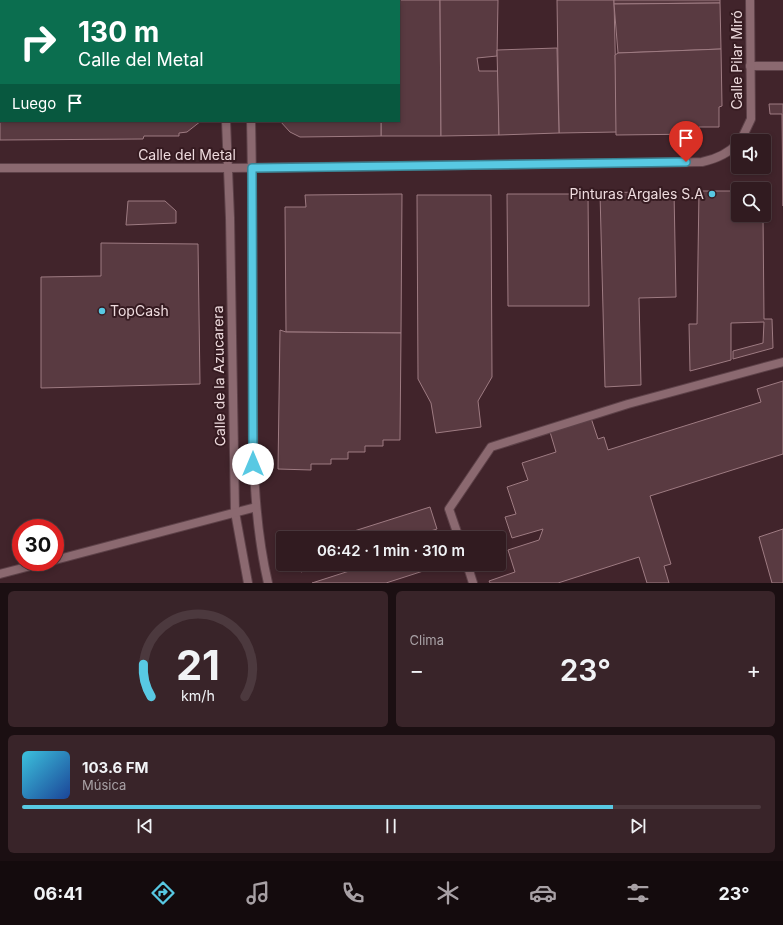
<!DOCTYPE html>
<html lang="es">
<head>
<meta charset="utf-8">
<style>
  :root { --surface:#311b20; --page:#392429; --text:#f1f3f6; --muted:#a8a1a5; --line:#4c393e; --accent:#58c9e3 }
  body { margin:0; font-family:Inter,sans-serif; background:var(--page); color:var(--text); height:100vh; display:flex; flex-direction:column; font-size:15px; white-space:nowrap }
  * { box-sizing:border-box; margin:0 }
  p { font-size:13px; color:var(--muted) }
  .icon { flex:none; width:22px; height:22px; fill:none; stroke:currentColor; stroke-width:2; stroke-linecap:round; stroke-linejoin:round }
  .map { position:relative; height:583px; overflow:hidden }
  .panel { display:flex; flex-direction:column; gap:8px; padding:8px; background:#1b0f12; flex:1 }
  .panel>* { flex:none }
  .top-card { position:absolute; left:0px; top:0px; width:400px; height:122px; box-shadow:0 2px 6px #0003,0 0 0 1px var(--line); background:#0b6e4f; color:#fff; overflow:hidden }
  .fabs { position:absolute; left:731px; top:134px; display:grid; gap:8px }
  .fabs a { display:grid; place-items:center; width:40px; height:40px; border-radius:4px; background:var(--surface); box-shadow:0 2px 6px #0003,0 0 0 1px var(--line); font-size:20px }
  .speed { position:absolute; left:12px; top:519px; display:flex; gap:8px; font-size:20px; font-weight:700; text-align:center }
  .speed>* { display:grid; place-content:center; width:52px; height:52px; border-radius:50%; background:var(--surface); box-shadow:0 2px 6px #0003,0 0 0 1px var(--line); line-height:1 }
  .speed .limit { border:6px solid #d22; background:#fff; color:#111 }
  .pin { position:absolute; display:grid; place-items:center; width:34px; height:34px; color:#fff; margin:-41px -17px; border-radius:50% 50% 50% 0; rotate:-45deg; box-shadow:0 0 4px #0007 }
  .pin .icon { rotate:45deg }
  .me { position:absolute; width:44px; margin:-22px; rotate:0deg; stroke-linejoin:round; filter:drop-shadow(0 0 3px #0008) }
  .turn { display:flex; align-items:center; gap:14px; height:84px; padding:0 12px; font-size:18px }
  .turn .icon { width:52px; height:52px; stroke-width:2.5 }
  .turn b { display:block; font-size:28px; line-height:34px }
  .then { display:flex; align-items:center; height:38px; padding:0 12px; background:#0003; gap:8px; font-size:15px }
  .big { font-size:30px; font-weight:600; line-height:1.1 }
  .panel .widget { flex:1; display:flex; flex-direction:column; justify-content:center; gap:6px; min-width:0; padding:0 14px; border-radius:6px; background:var(--page) }
  .panel .dial { align-items:center; gap:0 }
  .dial svg { height:104px; overflow:visible; fill:none; stroke:var(--line); stroke-width:7; stroke-linecap:round; text-anchor:middle }
  .dial text { fill:var(--text); stroke:none }
  .song { display:flex; align-items:center; gap:12px }
  .cover { width:48px; height:48px; border-radius:6px; background:linear-gradient(135deg,hsl(190 70% 55%),hsl(220 70% 35%)) }
  .played { height:4px; border-radius:2px; background:linear-gradient(90deg,var(--accent) 80%,var(--line) 80%) }
  .keys { display:flex; justify-content:space-around; direction:ltr }
  .heat { display:flex; justify-content:space-between; align-items:center; font-size:22px; direction:ltr }
  .panel .tiles { flex:1; display:grid; gap:8px; grid-template-columns:1fr 1fr }
  .widget:last-child { grid-column:span 2 }
  .trip { position:absolute; left:276px; top:531px; width:230px; height:40px; border-radius:4px; background:var(--surface); box-shadow:0 2px 6px #0003,0 0 0 1px var(--line); font-weight:600; line-height:40px; text-align:center }
  .menu { display:flex; height:64px; justify-content:space-around; align-items:center; background:#140b0d; color:var(--muted) }
  .menu .icon { width:28px; height:28px }
  .menu .on { color:var(--accent) }
  .menu b { font-size:18px; color:var(--text) }
  .map>svg:first-child { display:block }
  .building { fill:#593a41; stroke:#9e7b82 }
  .lines { fill:none; stroke-linecap:round; stroke-linejoin:round }
  .service-casing { stroke:#5d4148; stroke-width:10 }
  .minor-casing { stroke:#5d4148; stroke-width:10 }
  .service { stroke:#8b6970; stroke-width:8 }
  .minor { stroke:#8b6970; stroke-width:8 }
  .route-casing { stroke:#398394; stroke-width:10 }
  .route { stroke:#58c9e3; stroke-width:7 }
  .poi-dot { fill:#58c9e3; stroke:#361b21; stroke-width:1.5 }
  .labels { text-anchor:middle; stroke-width:4; stroke-linejoin:round; paint-order:stroke }
  .street-label { font-size:14px; fill:#eedbde; stroke:#361b21 }
  .poi-label { font-size:14px; fill:#eedbde; stroke:#361b21; text-anchor:end }
</style>
</head>
<body>
<div class="map">
<svg width="783" height="583" viewBox="0 0 783 583">
  <rect width="100%" height="100%" fill="#41242b"/>
  <!-- building -->
  <g class="building">
    <polygon points="0,0 102,1 1,1 1,121 201,121 187,132 179,133 179,136 144,136 143,139 0,140"/>
    <rect x="274" y="0" width="104" height="1"/>
    <polygon points="378,0 440,0 441,136 381,136 381,121 399,121 399,1"/>
    <polygon points="440,0 498,0 497,56 477,58 479,71 498,71 499,135 441,136"/>
    <polygon points="557,0 614,0 617,132 559,133"/>
    <polygon points="614,0 720,0 720,3 614,4"/>
    <polygon points="720,3 721,49 618,53 614,4"/>
    <polygon points="557,48 559,133 499,135 497,50"/>
    <polygon points="721,49 722,106 719,107 719,127 699,127 699,134 616,135 615,55 618,53"/>
    <polygon points="769,104 783,104 783,206 782,114 770,114"/>
    <polygon points="280,121 381,121 381,136 300,137 290,132"/>
    <polygon points="674,191 676,297 639,298 641,385 605,387 600,193"/>
    <polygon points="699,191 738,191 738,215 763,215 764,319 772,319 773,348 733,359 733,351 763,343 764,322 731,323 731,360 690,371 689,324 697,324"/>
    <polygon points="402,194 401,333 286,332 285,207 306,207 305,195"/>
    <polygon points="507,194 588,194 589,306 508,306"/>
    <polygon points="417,195 491,195 492,377 478,401 481,427 436,433 431,403 418,379"/>
    <polygon points="128,201 165,201 176,211 176,223 126,225"/>
    <polygon points="101,243 198,244 200,384 41,388 41,277 101,276"/>
    <polygon points="280,330 286,332 401,333 400,440 383,440 383,446 365,446 365,452 348,452 348,459 331,459 331,464 311,464 311,470 278,469"/>
    <polygon points="783,381 783,454 650,496 671,564 664,566 669,583 647,583 639,557 558,583 490,583 489,581 515,572 508,550 539,540 543,529 512,538 505,517 516,514 507,487 528,480 522,463 556,452 550,432 591,418 598,439 604,437 608,450 761,402 757,389"/>
    <polygon points="430,507 437,529 408,538 332,538"/>
    <polygon points="783,529 783,583 772,583 759,537"/>
    <polygon points="299,564 326,564 301,572"/>
    <polygon points="371,564 445,564 386,583 312,583"/>
  </g>
  <g class="lines">
    <defs>
      <g id="service">
        <polyline points="750,66 783,66"/>
        <polyline points="459,538 449,509 491,447 628,404 783,362"/>
        <polyline points="467,564 473,583"/>
      </g>
      <g id="minor">
        <polyline points="225,0 225,1"/>
        <polyline points="250,0 250,1"/>
        <polyline points="226,121 230,218 235,512 248,583"/>
        <path d="M251,121C253,205 252,288 253,372C253,443 252,514 268,583"/>
        <polyline points="739,141 742,138 751,119 750,0"/>
        <path d="M0,168H228L702,162C716,159 728,154 738,143"/>
        <polyline points="55,560 256,507"/>
        <polyline points="0,574 46,562"/>
      </g>
    </defs>
    <!-- service casing -->
    <use href="#service" class="service-casing"/>
    <!-- minor casing -->
    <use href="#minor" class="minor-casing"/>
    <!-- service -->
    <use href="#service" class="service"/>
    <!-- minor -->
    <use href="#minor" class="minor"/>
  </g>
  <g class="lines">
    <defs>
      <polyline id="route" points="253,464 252,168 686,162"/>
    </defs>
    <!-- route casing -->
    <use href="#route" class="route-casing"/>
    <!-- route -->
    <use href="#route" class="route"/>
  </g>
  <!-- markers -->
  <g class="poi-dot">
    <circle cx="712" cy="194" r="4"/>
    <circle cx="102" cy="311" r="4"/>
  </g>
  <g class="labels">
    <!-- street labels -->
    <g class="street-label">
      <text transform="translate(737 60) rotate(-90)" y="5">Calle Pilar Miró</text>
      <text x="187" y="160">Calle del Metal</text>
      <text transform="translate(219 376) rotate(-91)" y="5">Calle de la Azucarera</text>
    </g>
    <!-- poi labels -->
    <g class="poi-label">
      <text x="704" y="199">Pinturas Argales S.A</text>
      <text x="110" y="316" text-anchor="start">TopCash</text>
    </g>
  </g>
</svg>
<div class="fabs">
<a><svg class="icon" aria-label="sound" viewBox="0 0 24 24"><path d="M4 9h4l5-4v14l-5-4H4zM17 9q2 3 0 6"/></svg></a>
<a><svg class="icon" aria-label="search" viewBox="0 0 24 24"><circle cx="10" cy="10" r="6"/><path d="M15 15l6 6"/></svg></a>
</div>
<div class="speed"><div class="limit">30</div></div>
<div class="pin" style="left:686px;top:162px;background:#d93025"><svg class="icon" aria-label="arrive" viewBox="0 0 24 24"><path d="M6 21V4h12l-3 4 3 4H6"/></svg></div>
<svg class="me" style="left:253px;top:464px" viewBox="-20 -20 40 40"><circle r="19" fill="#fff"/><path d="M0-13L10 11 0 6-10 11z" fill="#58c9e3"/></svg>
<div class="trip">06:42 · 1 min · 310 m</div>
<div class="top-card">
<div class="turn"><svg class="icon" aria-label="right" viewBox="0 0 24 24"><path d="M7 20v-9h11M14 6l5 5-5 5"/></svg><div><b>130 m</b>Calle del Metal</div></div>
<div class="then">Luego<svg class="icon" aria-label="arrive" viewBox="0 0 24 24"><path d="M6 21V4h12l-3 4 3 4H6"/></svg></div>
</div>
</div>
<section class="panel">
<div class="tiles">
<div class="widget dial"><svg viewBox="0 0 100 80">
<path d="M14 69A42 42 0 1 1 86 69"/>
<path d="M14 69A42 42 0 0 1 8 44" stroke="#58c9e3"/>
<text x="50" y="56" font-size="32" font-weight="700">21</text>
<text x="50" y="72" font-size="11">km/h</text>
</svg></div>
<div class="widget"><p>Clima</p>
<div class="heat"><a>−</a><b class="big">23°</b><a>+</a></div>
</div>
<div class="widget">
<div class="song"><i class="cover"></i><div><b>103.6 FM</b><p>Música</p></div></div>
<div class="played"></div>
<div class="keys"><svg class="icon" aria-label="previous" viewBox="0 0 24 24"><path d="M18 5L8 12l10 7zM5 5v14"/></svg><svg class="icon" aria-label="pause" viewBox="0 0 24 24"><path d="M8 5v14M16 5v14"/></svg><svg class="icon" aria-label="next" viewBox="0 0 24 24"><path d="M6 5l10 7-10 7zM19 5v14"/></svg></div>
</div>
</div>
</section>
<nav class="menu">
<b>06:41</b>
<svg class="icon on" aria-label="directions" viewBox="0 0 24 24"><path d="M12 3l9 9-9 9-9-9zM9 14v-3h6M13 9l2 2-2 2"/></svg>
<svg class="icon" aria-label="music" viewBox="0 0 24 24"><path d="M9 18V5l10-2v13"/><circle cx="6" cy="18" r="3"/><circle cx="16" cy="16" r="3"/></svg>
<svg class="icon" aria-label="phone" viewBox="0 0 24 24"><path d="M5 4h4l2 5-3 2q2 4 5 5l2-3 5 2v4C11 20 4 13 5 4z"/></svg>
<svg class="icon" aria-label="climate" viewBox="0 0 24 24"><path d="M12 3v18M4 7l16 10M4 17L20 7"/></svg>
<svg class="icon" aria-label="car" viewBox="0 0 24 24"><path d="M5 17H2v-5l4-1 3-4h7l3 4 3 1v5h-3M9 17h6M6 11h13"/><circle cx="7" cy="17" r="2"/><circle cx="17" cy="17" r="2"/></svg>
<svg class="icon" aria-label="filters" viewBox="0 0 24 24"><path d="M4 7h16M4 17h16"/><circle cx="9" cy="7" r="2"/><circle cx="15" cy="17" r="2"/></svg>
<b>23°</b>
</nav>
</body>
</html>
